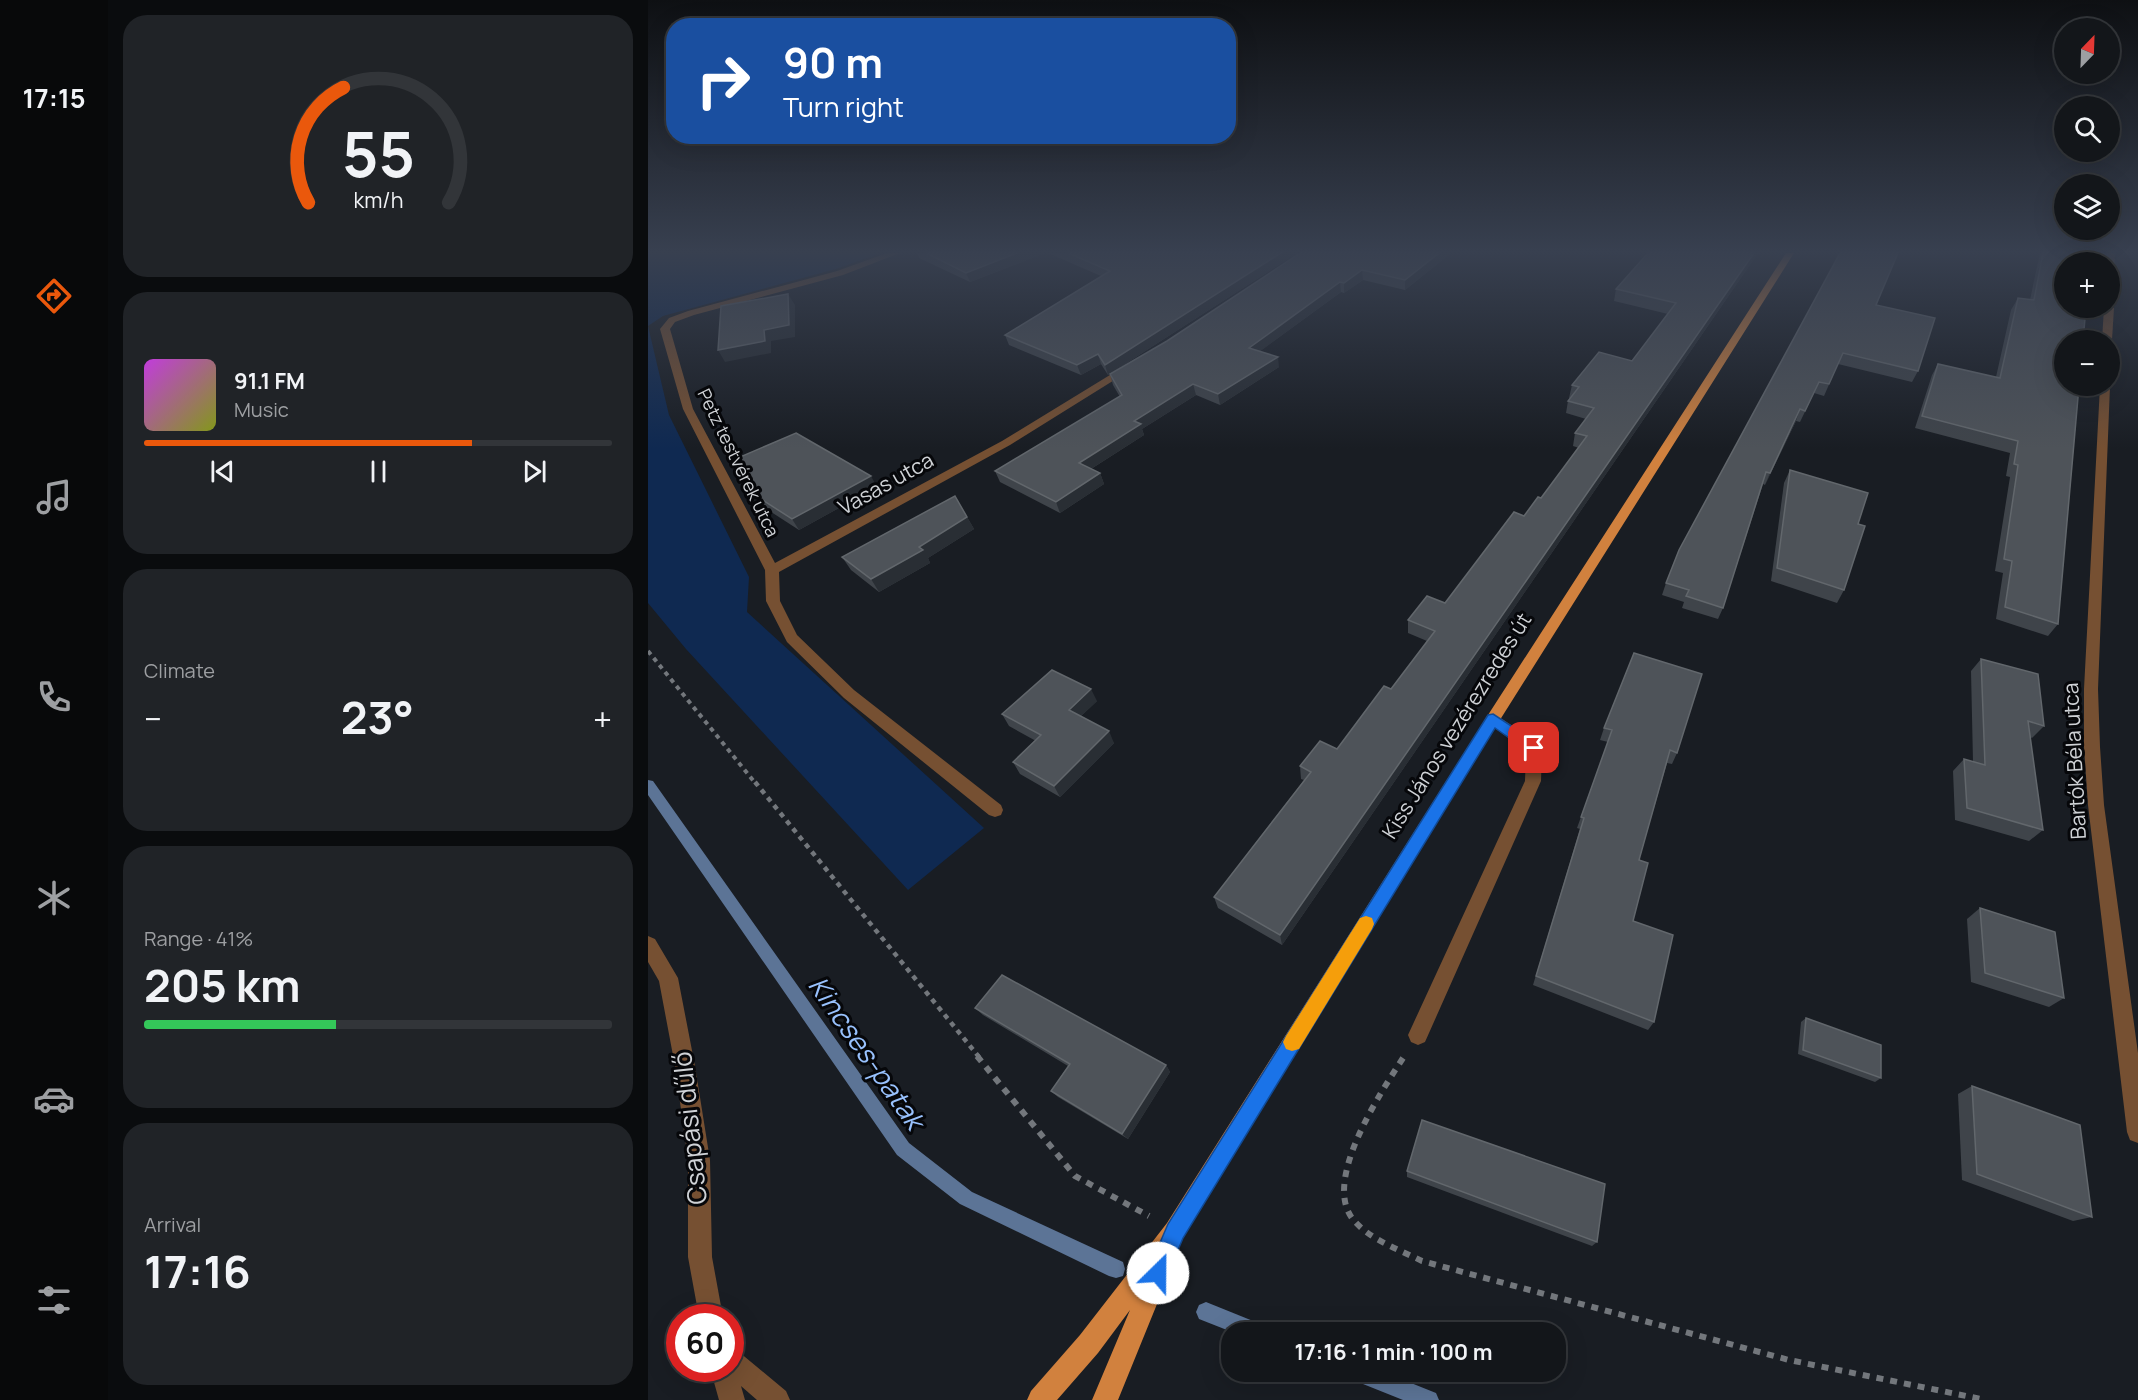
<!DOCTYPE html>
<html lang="en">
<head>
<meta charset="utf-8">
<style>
  :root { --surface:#13161a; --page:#202327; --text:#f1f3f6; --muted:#9d9fa2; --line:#323539; --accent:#ea580c }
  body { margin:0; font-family:Manrope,sans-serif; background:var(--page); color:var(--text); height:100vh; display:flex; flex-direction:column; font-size:22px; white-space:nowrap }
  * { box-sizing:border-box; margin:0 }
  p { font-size:20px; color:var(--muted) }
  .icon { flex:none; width:33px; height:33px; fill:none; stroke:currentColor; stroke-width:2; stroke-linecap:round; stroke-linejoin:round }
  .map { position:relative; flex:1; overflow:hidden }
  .details { display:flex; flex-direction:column; gap:15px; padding:15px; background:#0a0c0e; width:540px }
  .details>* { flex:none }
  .banner { position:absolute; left:18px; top:18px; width:570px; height:126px; border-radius:24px; box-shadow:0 6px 24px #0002,0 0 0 2px var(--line); background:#1a4fa0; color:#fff; overflow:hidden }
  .needle { width:39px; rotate:23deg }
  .buttons { position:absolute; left:1406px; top:18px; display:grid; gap:12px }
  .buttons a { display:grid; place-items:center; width:66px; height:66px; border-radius:50%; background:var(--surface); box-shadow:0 6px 24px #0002,0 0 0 2px var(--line); font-size:30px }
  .speed { position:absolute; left:18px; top:1304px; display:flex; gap:12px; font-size:30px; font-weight:700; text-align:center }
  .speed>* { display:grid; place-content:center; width:78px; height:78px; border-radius:50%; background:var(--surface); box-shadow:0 6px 24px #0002,0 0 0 2px var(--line); line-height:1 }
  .speed .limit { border:9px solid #d22; background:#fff; color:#111 }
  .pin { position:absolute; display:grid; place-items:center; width:51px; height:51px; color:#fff; margin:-26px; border-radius:12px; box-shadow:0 3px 9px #0006 }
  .me { position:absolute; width:66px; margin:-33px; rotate:23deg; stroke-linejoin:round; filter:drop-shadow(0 0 4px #0008) }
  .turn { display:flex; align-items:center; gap:21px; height:126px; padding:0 18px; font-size:27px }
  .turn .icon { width:78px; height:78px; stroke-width:2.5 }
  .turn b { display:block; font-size:42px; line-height:51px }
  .big { font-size:45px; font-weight:700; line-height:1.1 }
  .details .tile { flex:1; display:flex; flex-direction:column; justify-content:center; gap:9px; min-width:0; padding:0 21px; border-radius:24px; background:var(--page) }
  .details .dial { align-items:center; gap:0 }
  .dial svg { height:156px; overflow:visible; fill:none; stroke:var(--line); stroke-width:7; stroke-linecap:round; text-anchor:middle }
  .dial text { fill:var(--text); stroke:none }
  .song { display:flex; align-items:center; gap:18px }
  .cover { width:72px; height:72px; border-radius:9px; background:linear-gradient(135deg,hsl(290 70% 55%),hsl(70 70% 35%)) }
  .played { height:6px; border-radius:3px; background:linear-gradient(90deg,var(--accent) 70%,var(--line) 70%) }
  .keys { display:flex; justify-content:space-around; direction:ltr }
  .heat { display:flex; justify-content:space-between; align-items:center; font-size:33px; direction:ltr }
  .charge { height:9px; border-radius:4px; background:linear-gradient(90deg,#34c759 41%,var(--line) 0) }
  .trip { position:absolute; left:573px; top:1322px; width:345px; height:60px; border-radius:24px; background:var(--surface); box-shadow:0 6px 24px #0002,0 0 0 2px var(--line); font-weight:700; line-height:60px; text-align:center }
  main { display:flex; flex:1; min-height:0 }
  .tab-bar { display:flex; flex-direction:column; width:108px; justify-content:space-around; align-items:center; background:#08090a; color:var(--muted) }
  .tab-bar .icon { width:42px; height:42px }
  .tab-bar .selected { color:var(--accent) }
  .tab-bar b { font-size:27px; color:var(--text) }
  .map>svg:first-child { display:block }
  .green { fill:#0f2951 }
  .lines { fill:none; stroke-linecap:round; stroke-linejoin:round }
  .stream { fill:#5c7496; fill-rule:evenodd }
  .path-far2 { stroke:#73777c; stroke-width:4; stroke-dasharray:4.5 4.5; stroke-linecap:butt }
  .path-far1 { stroke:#73777c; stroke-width:4.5; stroke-dasharray:5 5; stroke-linecap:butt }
  .path { stroke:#73777c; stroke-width:6; stroke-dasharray:7 7; stroke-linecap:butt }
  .minor { fill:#765032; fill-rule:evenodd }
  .major { fill:#d1813e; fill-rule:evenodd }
  .wall { fill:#3f444a }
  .shaded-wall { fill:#292e34 }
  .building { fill:#4e5359; stroke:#62676c; stroke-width:1.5 }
  .route { fill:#1a73e8; stroke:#114b97; stroke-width:1.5 }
  .slow { fill:#f59e0b }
  .labels { text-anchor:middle; stroke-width:6; stroke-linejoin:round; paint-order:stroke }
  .far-street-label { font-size:18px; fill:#cfd2d6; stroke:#06070a }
  .street-label { font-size:21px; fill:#cfd2d6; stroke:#06070a }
  .near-street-label { font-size:26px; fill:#cfd2d6; stroke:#06070a }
  .near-water-label { font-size:27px; font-style:italic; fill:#98c1fd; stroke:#06070a }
</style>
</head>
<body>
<main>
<nav class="tab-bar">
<b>17:15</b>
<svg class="icon selected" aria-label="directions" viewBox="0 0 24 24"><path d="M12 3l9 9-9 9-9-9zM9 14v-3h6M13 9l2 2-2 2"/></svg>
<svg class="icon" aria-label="music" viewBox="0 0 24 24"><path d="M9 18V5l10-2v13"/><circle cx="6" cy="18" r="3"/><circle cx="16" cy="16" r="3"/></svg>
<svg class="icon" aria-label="phone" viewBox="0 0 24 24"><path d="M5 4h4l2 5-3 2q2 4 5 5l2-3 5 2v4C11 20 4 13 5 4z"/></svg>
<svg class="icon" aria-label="climate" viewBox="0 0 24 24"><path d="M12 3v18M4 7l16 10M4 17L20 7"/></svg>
<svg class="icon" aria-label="car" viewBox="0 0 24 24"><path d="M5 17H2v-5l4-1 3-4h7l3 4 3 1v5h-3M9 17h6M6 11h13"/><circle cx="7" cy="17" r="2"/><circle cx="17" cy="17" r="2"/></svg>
<svg class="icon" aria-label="filters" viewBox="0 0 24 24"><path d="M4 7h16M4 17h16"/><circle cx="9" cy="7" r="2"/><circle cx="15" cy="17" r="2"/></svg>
</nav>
<section class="details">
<div class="tile dial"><svg viewBox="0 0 100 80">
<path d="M14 69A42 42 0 1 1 86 69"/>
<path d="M14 69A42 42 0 0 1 32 10" stroke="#ea580c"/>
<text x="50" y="56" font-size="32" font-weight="700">55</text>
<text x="50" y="72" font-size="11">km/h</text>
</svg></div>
<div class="tile">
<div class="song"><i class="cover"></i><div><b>91.1 FM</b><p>Music</p></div></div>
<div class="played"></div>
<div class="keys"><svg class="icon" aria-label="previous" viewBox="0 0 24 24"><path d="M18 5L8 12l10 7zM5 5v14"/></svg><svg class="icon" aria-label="pause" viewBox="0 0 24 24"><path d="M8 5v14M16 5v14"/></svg><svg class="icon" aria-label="next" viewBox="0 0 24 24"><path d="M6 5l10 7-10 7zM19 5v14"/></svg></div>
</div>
<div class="tile"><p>Climate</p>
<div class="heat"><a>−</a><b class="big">23°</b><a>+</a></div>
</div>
<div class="tile"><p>Range · 41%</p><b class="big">205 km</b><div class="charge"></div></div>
<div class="tile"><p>Arrival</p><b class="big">17:16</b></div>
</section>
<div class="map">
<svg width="1490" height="1400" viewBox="0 0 1490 1400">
  <rect width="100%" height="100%" fill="#191d23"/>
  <!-- green -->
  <polygon class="green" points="0,253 233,253 188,269 15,316 0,326 21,415 101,577 99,612 336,828 260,890 38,649 0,603"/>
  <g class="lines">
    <!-- stream -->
    <g class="stream">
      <polygon points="0,780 5,781 261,1143 324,1192 475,1262 477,1269 475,1276 468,1278 461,1276 312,1204 249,1155 0,795"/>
      <polygon points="558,1302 615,1325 618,1332 584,1332 551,1319 548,1312 551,1305"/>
      <polygon points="697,1371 733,1371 788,1393 791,1400 755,1400 700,1378"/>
    </g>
    <!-- path-far2 -->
    <polyline class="path-far2" points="0,651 108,784"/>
    <!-- path-far1 -->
    <polyline class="path-far1" points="107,782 331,1057"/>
    <!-- path -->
    <g class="path">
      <polyline points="329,1056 427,1176 501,1216"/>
      <path d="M755,1058C733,1092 675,1179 704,1218C720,1239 750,1249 774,1261L1141,1360L1338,1400"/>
    </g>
    <!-- minor -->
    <g class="minor">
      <polygon points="239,253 252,253 195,275 46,315 27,322 22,329 45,409 127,563 354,441 475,367 484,369 362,445 131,572 132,601 149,635 206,690 353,805 355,810 353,815 347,817 341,815 196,698 139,642 118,601 117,570 35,409 12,329 21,318 40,311 189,271"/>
      <polygon points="1459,253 1467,253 1465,299 1461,302"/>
      <polygon points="1461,305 1466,308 1464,340 1461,342 1454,340 1456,308 1461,308"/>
      <polygon points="1461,384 1462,386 1450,689 1452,747 1456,805 1490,1053 1490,1143 1482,1140 1479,1132 1440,805 1436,747 1436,689 1452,386"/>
      <polygon points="845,713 892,744 894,748 893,781 777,1042 770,1045 763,1042 760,1035 877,781 878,751 840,723 837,719 840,715"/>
      <polygon points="0,936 7,939 30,978 47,1066 62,1160 64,1257 75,1317 51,1317 40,1257 40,1160 27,1066 11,981 0,962"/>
      <polygon points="82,1349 91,1352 138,1391 142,1400 109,1400 93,1386 97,1400 71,1400 62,1368 82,1368"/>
    </g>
    <!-- major -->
    <polygon class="major" points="1138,253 1146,253 850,723 529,1247 531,1250 470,1400 444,1400 482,1310 450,1353 409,1400 379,1400 383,1391 432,1335 519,1223 840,715"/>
  </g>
  <!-- wall -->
  <g class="wall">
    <polygon points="269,253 397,253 322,282 271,258"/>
    <polygon points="400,253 649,253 460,375 453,364 433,375 361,345 357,335 453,276"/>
    <polygon points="652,253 803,253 757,290 715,280 696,293 693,292 612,351 631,367 572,405 548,395 494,429 496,435 443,469 452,473 456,484 412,513 352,482 347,471 472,397 465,385 462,374 519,341"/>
    <polygon points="1000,253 1110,253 634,945 570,908 566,897 656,780 653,779 652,766 689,749 743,689 779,641 760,633 760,620 797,603 876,516 893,498 931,448 925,446 927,433 938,419 918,413 920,401 922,398 921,398 924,385 984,361 1020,314 966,301 968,289"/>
    <polygon points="1392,253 1443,253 1410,624 1400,636 1348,619 1355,573 1347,571 1362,477 1358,476 1362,453 1267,428 1284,375 1290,364 1348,377 1363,310 1370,298 1382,300"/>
    <polygon points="1228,305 1270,371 1264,382 1190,364 1176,396 1166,393 1152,422 1148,421 1117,485 1115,484 1075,608 1070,619 1034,608 1036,602 1014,595 1018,583"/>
    <polygon points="85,460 229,487 151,530 117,508"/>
    <polygon points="1142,470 1210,524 1196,590 1189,603 1123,581 1136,483"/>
    <polygon points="319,517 326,529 280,558 282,563 231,592 203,570 194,557"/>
    <polygon points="1333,659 1396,726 1384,738 1382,737 1395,830 1381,841 1307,820 1305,771 1316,759 1325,762 1323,671"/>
    <polygon points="449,701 433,716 466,743 412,797 372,774 365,762 388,741 361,726 354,714"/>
    <polygon points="956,728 1029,753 1024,764 1019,763 991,860 985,921 1006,1022 1000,1030 885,985 932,829 929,828 960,742 952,740"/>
    <polygon points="1332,908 1416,998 1401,1007 1323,982 1319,919"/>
    <polygon points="327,1008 518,1065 522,1072 480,1139 410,1097 403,1091 420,1066 335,1015"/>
    <polygon points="1158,1018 1233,1078 1227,1082 1150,1054 1153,1022"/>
    <polygon points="1324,1086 1444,1217 1425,1221 1314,1180 1310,1094"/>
    <polygon points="759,1171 949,1242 944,1246 759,1177"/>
  </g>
  <!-- shaded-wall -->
  <g class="shaded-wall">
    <polygon points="369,253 397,253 322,282 318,273"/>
    <polygon points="633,253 649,253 460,375 457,365"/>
    <polygon points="791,253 803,253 757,290 757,280"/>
    <polygon points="1106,253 1110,253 634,945 632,935"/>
    <polygon points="714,270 715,280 696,293 696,283"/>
    <polygon points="692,282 693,292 603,358 601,348"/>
    <polygon points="140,294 147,305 147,337 123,341 123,353 77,362 70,350 116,330"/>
    <polygon points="450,354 453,364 433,375 429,365"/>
    <polygon points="630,357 631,367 572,405 570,394"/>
    <polygon points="545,384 548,395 494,429 496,435 435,474 431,463 486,421"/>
    <polygon points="1152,409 1148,421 1117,485 1122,473"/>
    <polygon points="452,473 456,484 412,513 408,502"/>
    <polygon points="223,476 229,487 151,530 144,519"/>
    <polygon points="319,517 326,529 280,558 282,563 231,592 223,579 271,547"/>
    <polygon points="443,689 449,701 427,722 421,710"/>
    <polygon points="461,731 466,743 412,797 406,786"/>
    <polygon points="518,1065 522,1072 480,1139 474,1134"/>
  </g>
  <!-- building -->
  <g class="building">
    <polygon points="278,253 369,253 318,273"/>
    <polygon points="420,253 633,253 457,365 450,354 429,365 357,335 462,271"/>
    <polygon points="652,253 791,253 757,280 714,270 696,283 692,282 601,348 630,357 570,394 545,384 486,421 493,424 431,463 452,473 408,502 347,471 474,395 462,374 519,341"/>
    <polygon points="1000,253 1106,253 632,935 566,897 663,772 652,766 672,741 689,749 736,686 743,689 787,631 760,620 779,596 797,603 866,512 876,516 890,497 893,498 939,436 927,433 946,408 920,401 931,387 924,385 951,352 984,361 1028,303 968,289"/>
    <polygon points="1192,253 1250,253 1228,305 1287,318 1270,371 1195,353 1181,384 1171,382 1157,411 1152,409 1122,473 1118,472 1075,608 1038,596 1041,590 1018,583 1031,550"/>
    <polygon points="1395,253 1443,253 1442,262 1416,262 1416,308 1438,308 1435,340 1416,340 1416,386 1431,386 1410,624 1357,607 1364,561 1356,559 1370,465 1366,464 1370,441 1274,416 1290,364 1352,378 1370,298 1386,300"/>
    <polygon points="140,294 141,325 116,330 117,341 70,350 73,306"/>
    <polygon points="148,433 223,476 144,519 110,497 85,460"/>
    <polygon points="1142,470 1220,493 1210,524 1217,526 1196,590 1129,568"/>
    <polygon points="307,496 319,517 271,547 275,550 223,579 194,557"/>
    <polygon points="986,653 1054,674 1029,753 1022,750 991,860 1000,863 985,921 1025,935 1006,1022 888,976 936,818 933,817 964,730 956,728"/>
    <polygon points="1333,659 1390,674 1396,726 1380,721 1395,830 1319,808 1316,759 1337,765"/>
    <polygon points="404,670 443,689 421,710 461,731 406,786 365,762 393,735 354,714"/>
    <polygon points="1332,908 1407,932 1416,998 1337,973"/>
    <polygon points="354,975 518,1065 474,1134 403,1091 422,1064 327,1008"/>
    <polygon points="1158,1018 1233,1045 1233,1078 1155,1050"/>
    <polygon points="1324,1086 1432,1125 1444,1217 1329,1174"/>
    <polygon points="774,1120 957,1184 949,1242 759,1171"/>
  </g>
  <!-- sky -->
  <linearGradient id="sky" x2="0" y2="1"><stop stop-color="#0e1013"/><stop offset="0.56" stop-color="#384050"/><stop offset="1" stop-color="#384050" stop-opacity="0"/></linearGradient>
  <rect width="1490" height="449" fill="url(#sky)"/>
  <!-- route -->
  <polygon class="route" points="845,714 891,744 891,752 881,752 847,728 535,1238 517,1281 510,1284 502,1281 499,1273 520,1224 840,715"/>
  <!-- slow -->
  <polygon class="slow" points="718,916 724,918 726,924 724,929 651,1049 644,1051 638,1049 635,1042 638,1036 712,918"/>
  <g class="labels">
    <!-- far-street labels -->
    <g class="far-street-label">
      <text transform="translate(90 463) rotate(64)" y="6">Petz testvérek utca</text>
    </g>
    <!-- street labels -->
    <g class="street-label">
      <text transform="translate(238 484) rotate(-29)" y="7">Vasas utca</text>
      <text transform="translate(809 726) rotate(-58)" y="7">Kiss János vezérezredes út</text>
      <text transform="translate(1427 761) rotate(-93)" y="7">Bartók Béla utca</text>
    </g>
    <!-- near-street labels -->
    <g class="near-street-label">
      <text transform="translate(42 1128) rotate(-96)" y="9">Csapási dűlő</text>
    </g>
    <!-- near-water labels -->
    <g class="near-water-label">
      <text transform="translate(218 1053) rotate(55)" y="9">Kincses-patak</text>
    </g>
  </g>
</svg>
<div class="buttons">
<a><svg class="needle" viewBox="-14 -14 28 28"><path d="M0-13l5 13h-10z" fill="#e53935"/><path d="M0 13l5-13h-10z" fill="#9d9fa2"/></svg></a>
<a><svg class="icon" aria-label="search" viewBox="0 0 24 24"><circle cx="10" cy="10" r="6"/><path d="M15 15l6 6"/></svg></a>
<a><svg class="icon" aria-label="layers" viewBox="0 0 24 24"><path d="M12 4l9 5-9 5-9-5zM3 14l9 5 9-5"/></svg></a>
<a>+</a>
<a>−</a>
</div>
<div class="speed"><div class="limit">60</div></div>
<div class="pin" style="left:886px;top:748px;background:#d93025"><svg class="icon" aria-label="arrive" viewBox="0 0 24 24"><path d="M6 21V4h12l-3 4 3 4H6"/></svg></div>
<svg class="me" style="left:510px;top:1273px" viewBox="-20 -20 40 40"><circle r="19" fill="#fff"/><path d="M0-13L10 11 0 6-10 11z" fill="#1a73e8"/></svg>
<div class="trip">17:16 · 1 min · 100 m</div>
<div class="banner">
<div class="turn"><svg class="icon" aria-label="right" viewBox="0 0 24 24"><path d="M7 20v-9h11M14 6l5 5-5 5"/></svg><div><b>90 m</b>Turn right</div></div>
</div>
</div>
</main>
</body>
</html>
